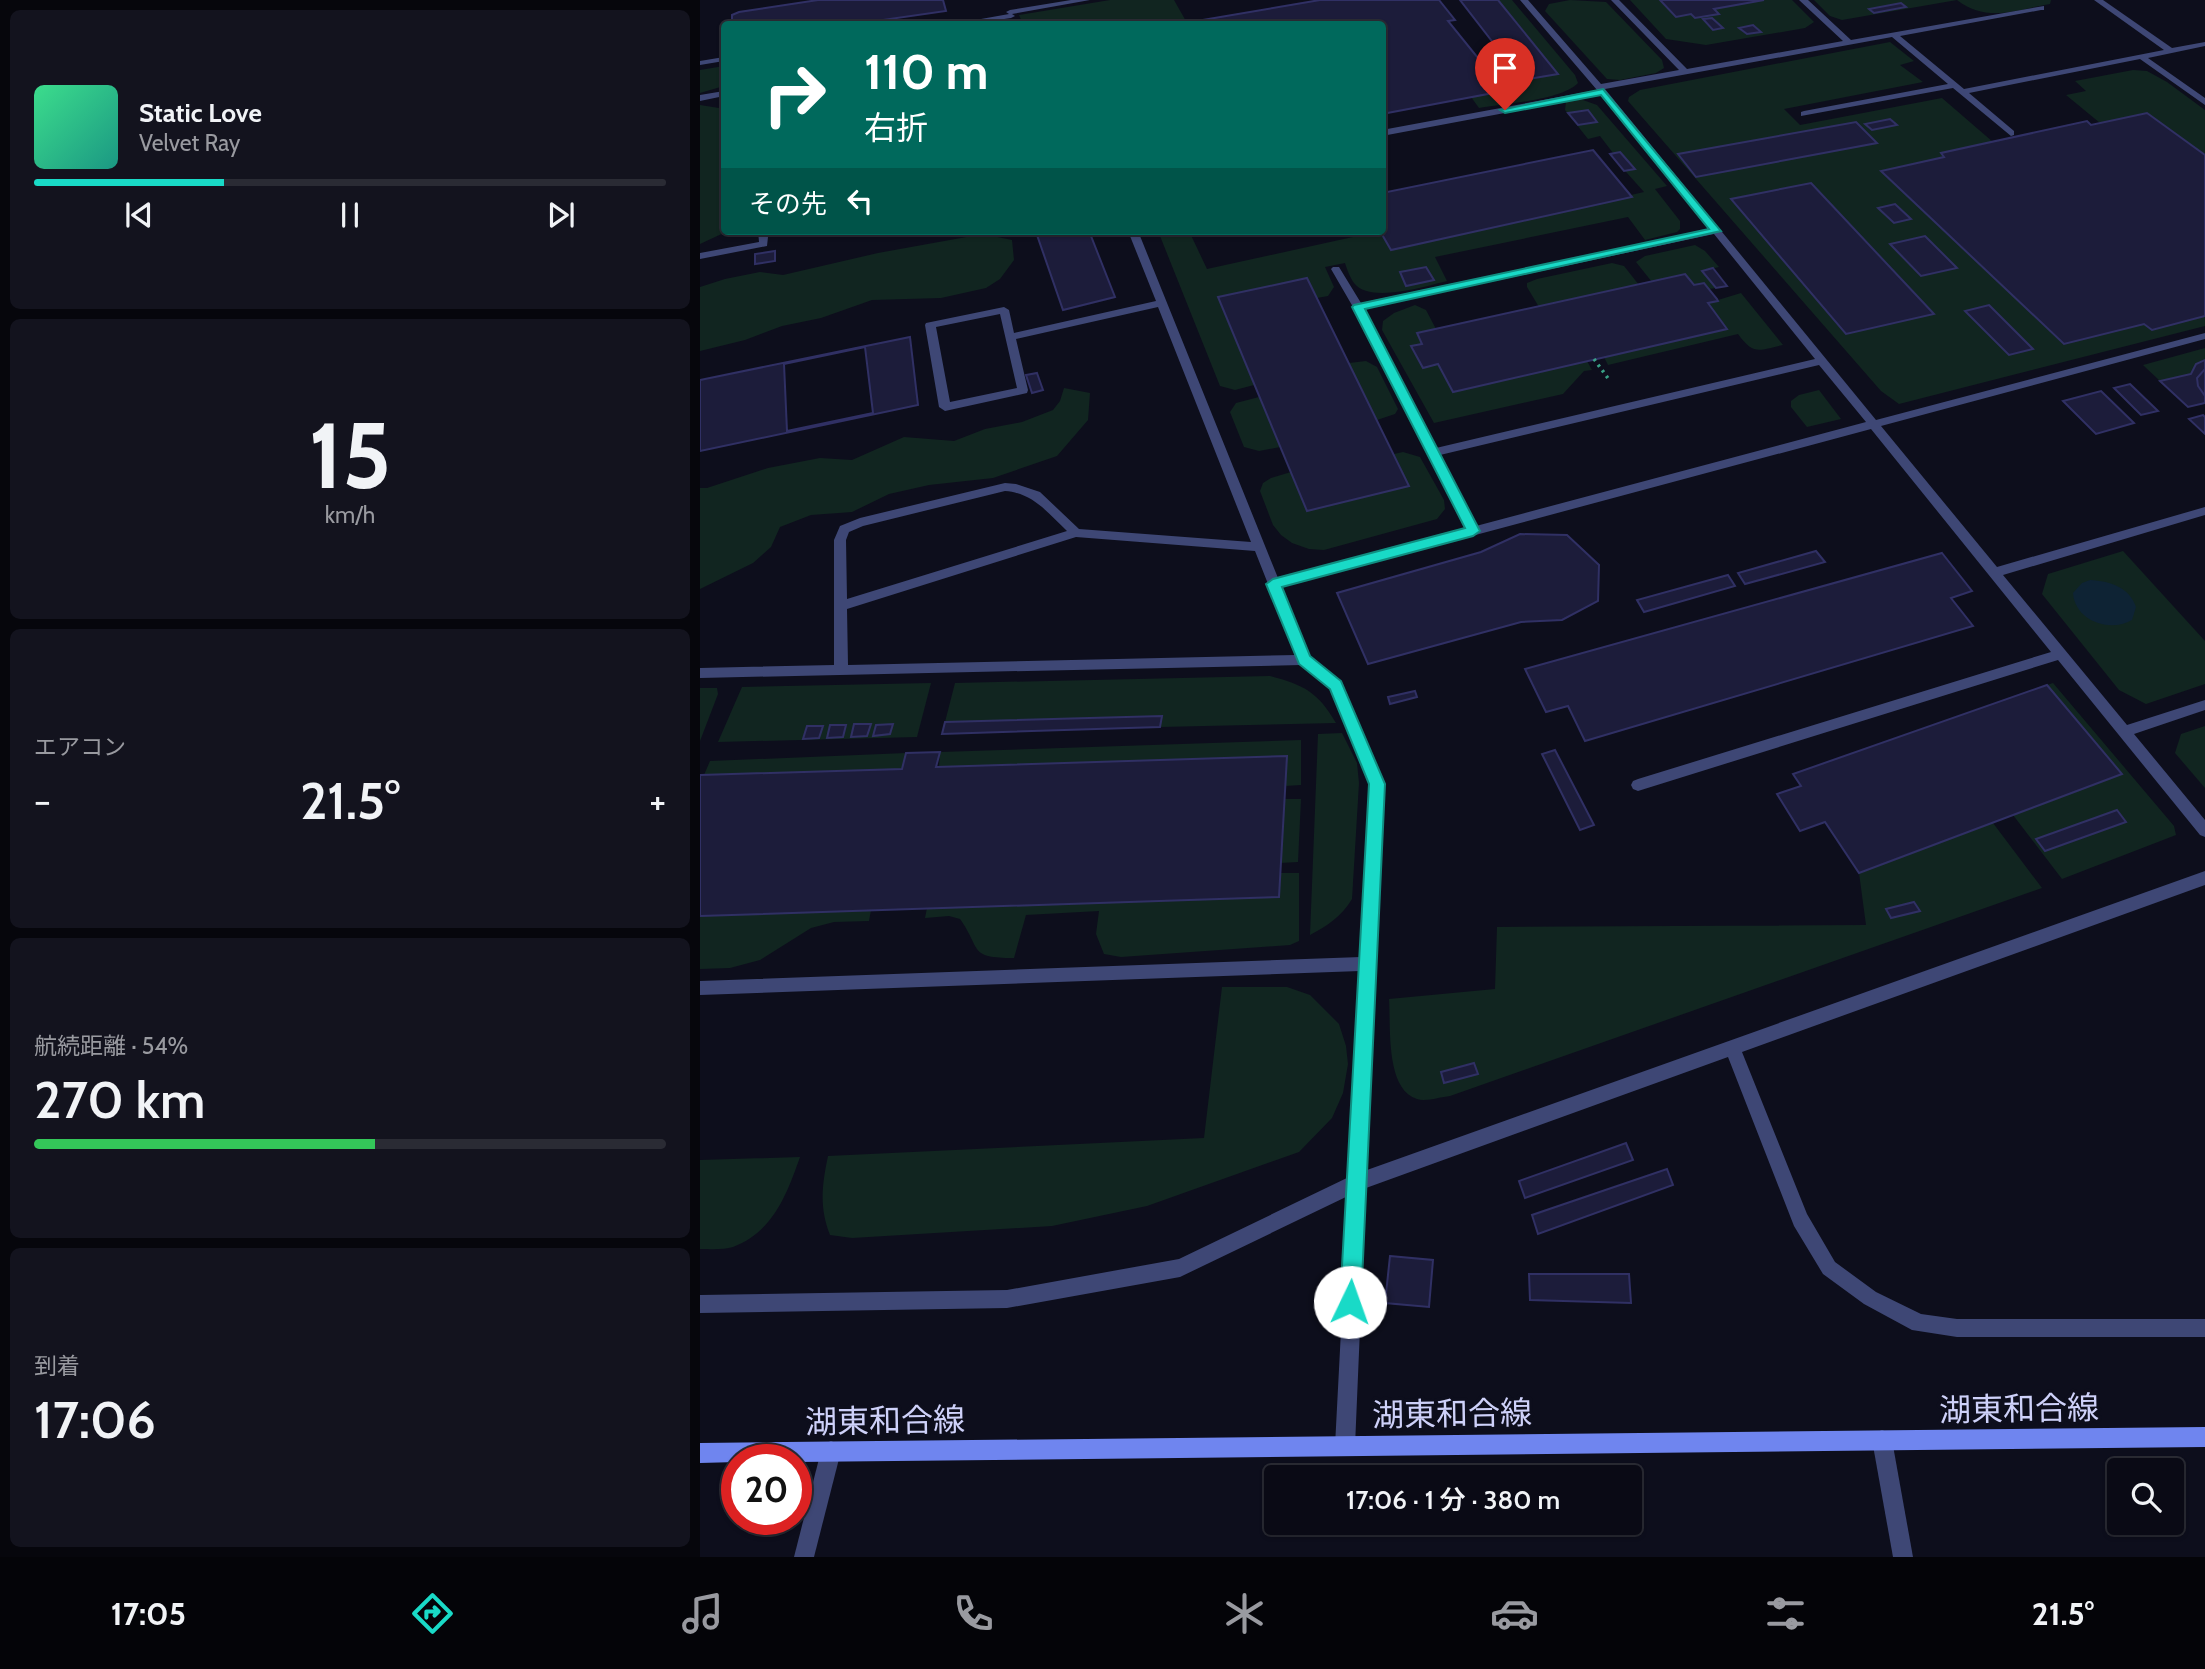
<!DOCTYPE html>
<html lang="ja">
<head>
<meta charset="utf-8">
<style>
  :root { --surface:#0a0a15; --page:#13131e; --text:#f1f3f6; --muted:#999aa0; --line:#2a2b34; --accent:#19dac7 }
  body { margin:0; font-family:Cabin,"Noto Sans JP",sans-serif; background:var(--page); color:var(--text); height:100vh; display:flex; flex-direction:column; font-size:26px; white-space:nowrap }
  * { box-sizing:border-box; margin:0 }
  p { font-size:23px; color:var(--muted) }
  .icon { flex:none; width:38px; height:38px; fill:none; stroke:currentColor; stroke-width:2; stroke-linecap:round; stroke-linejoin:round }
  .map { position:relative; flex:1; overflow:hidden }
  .panel { display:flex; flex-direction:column; gap:10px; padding:10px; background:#06060c; width:700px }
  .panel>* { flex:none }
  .hud { position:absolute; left:21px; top:21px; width:665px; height:214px; border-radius:7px; box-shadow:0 2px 5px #0004,0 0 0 2px var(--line); background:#00695c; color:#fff; overflow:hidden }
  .controls { position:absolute; left:1407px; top:1458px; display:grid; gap:14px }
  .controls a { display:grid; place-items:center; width:77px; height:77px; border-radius:7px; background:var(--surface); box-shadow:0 2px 5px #0004,0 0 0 2px var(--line); font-size:35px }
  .speed { position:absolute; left:21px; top:1444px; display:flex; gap:14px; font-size:35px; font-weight:700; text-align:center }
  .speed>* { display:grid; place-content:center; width:91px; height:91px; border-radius:50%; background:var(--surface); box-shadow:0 2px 5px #0004,0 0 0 2px var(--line); line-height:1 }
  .speed .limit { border:10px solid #d22; background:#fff; color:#111 }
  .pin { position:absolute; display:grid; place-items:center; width:60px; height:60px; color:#fff; margin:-72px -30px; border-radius:50% 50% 50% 0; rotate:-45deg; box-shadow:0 0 7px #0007 }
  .pin .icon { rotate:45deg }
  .me { position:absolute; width:77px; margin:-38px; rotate:3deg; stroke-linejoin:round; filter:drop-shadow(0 0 5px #0008) }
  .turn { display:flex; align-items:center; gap:24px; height:147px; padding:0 28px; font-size:32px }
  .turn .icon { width:91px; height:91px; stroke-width:2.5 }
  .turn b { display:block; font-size:49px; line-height:60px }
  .then { display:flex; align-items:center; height:66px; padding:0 28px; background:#0003; gap:14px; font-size:26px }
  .big { font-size:52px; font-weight:600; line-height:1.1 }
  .panel .tile { flex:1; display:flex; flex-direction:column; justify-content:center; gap:10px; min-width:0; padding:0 24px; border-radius:10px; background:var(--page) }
  .panel .dial { align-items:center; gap:0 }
  .dial b { font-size:91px; line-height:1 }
  .song { display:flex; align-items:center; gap:21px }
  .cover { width:84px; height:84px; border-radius:10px; background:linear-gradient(135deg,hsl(150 70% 55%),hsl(170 70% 35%)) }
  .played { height:7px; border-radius:4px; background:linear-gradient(90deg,var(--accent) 30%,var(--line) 30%) }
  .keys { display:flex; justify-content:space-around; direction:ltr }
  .heat { display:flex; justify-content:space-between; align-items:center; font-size:38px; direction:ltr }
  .charge { height:10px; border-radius:5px; background:linear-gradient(90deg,#34c759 54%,var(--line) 0) }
  .trip { position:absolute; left:564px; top:1465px; width:378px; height:70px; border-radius:7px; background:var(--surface); box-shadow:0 2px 5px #0004,0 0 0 2px var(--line); font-weight:600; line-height:70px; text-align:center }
  .tabs { display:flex; height:112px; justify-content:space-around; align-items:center; background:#040408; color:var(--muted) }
  .tabs .icon { width:49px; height:49px }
  .tabs .selected { color:var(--accent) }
  .tabs b { font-size:32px; color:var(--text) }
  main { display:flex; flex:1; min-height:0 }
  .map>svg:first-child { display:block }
  .green { fill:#112520 }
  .water { fill:#0e2334 }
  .building { fill:#1c1c3a; stroke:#303064; stroke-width:2; fill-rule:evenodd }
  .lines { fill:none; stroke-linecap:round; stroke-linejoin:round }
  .path { stroke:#3aa186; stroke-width:3.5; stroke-dasharray:2.5 4.5; stroke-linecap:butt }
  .service { fill:#3e4775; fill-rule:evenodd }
  .minor { fill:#3e4775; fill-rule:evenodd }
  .secondary { fill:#6f85ef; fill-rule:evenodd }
  .route { fill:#19dac7; stroke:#108e81; stroke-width:2 }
  .labels { text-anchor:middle; stroke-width:7; stroke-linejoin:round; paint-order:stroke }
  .near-street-label { font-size:32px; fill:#ced1f9; stroke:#0d0e1c }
</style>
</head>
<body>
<main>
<section class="panel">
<div class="tile">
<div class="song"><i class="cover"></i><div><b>Static Love</b><p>Velvet Ray</p></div></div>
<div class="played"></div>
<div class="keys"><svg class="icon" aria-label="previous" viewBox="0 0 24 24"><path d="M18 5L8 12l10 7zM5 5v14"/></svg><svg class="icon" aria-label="pause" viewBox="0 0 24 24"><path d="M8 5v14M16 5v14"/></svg><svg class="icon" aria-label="next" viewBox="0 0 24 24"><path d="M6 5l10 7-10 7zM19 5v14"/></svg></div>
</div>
<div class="tile dial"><b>15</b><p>km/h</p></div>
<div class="tile"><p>エアコン</p>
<div class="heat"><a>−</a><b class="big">21.5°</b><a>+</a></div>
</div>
<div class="tile"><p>航続距離 · 54%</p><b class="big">270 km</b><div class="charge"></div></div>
<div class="tile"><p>到着</p><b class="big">17:06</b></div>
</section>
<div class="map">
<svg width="1505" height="1557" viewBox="0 0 1505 1557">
  <rect width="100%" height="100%" fill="#0d0e1c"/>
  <!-- green -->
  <g class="green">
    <polygon points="410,0 474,0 487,23 323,24 319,15"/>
    <path d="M798,0H812L875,75L878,83C862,100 803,104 779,108L771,97L792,93L784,82L818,75L822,80L858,74Z"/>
    <polygon points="870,0 906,2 962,60 964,68 956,73 920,80 907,79 845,11 849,4"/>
    <polygon points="930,0 960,0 976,17 991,14 995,18 1018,14 1014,9 1064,0 1092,0 1114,22 1105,28 1006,45 966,39"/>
    <path d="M1114,0H1351L1350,4C1315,10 1287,23 1257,0L1142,20L1130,16Z"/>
    <polygon points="1190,42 1214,61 1200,65 1223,82 1084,109 1100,125 1242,98 1293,142 1387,121 1392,125 1400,123 1366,95 1386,91 1375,81 1433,70 1447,71 1467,82 1505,110 1505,326 1199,404 1181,391 928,101 929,97 940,90"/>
    <polygon points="24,66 24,86 0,93 0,70"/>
    <path d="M880,99L897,105L967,186L955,189L980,221V229L977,232L945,240L928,217L735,257L747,281C726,286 670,304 654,283C650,278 647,269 645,263L625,267L634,287L628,296L617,298H519L554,385L535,390L520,386L458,231H489L507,269L680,231L691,250L944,192L910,154L913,153L900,136L888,139L865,110L866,102Z"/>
    <polygon points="0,105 19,108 24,111 24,231 28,231 0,244"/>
    <polygon points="283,234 312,240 314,260 300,279 286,288 241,298 172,300 121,318 82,326 45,340 0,351 0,287 25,279 60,272 83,275 178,253"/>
    <polygon points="995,245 1005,251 1019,267 1002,271 1016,288 1009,289 1004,283 994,285 952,282 936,262 945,256"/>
    <polygon points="912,263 924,266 939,285 839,307 827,287 827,283 837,279"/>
    <path d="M1041,293L1083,345C1059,350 1054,356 1038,334L908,365L904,357L1027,329L1008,303Z"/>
    <polygon points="715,305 726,310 736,329 717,333 722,344 711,346 723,368 738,364 753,392 887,361 892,370 884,371 863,394 734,423 682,330 683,321 694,313"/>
    <polygon points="1505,348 1505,360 1496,364 1491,374 1460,381 1443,365"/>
    <polygon points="666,361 677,367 698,409 695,414 677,420 649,363"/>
    <polygon points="364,388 390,393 388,420 357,456 293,478 229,485 189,494 152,512 111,515 80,527 71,547 53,563 0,589 0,488 7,488 68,468 120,458 152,460 204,437 254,441 285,429 322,422 353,410 360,401"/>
    <polygon points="1119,390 1141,419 1107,427 1091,407 1091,401 1099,395"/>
    <polygon points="559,397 580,447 559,451 544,447 530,412 536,403"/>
    <polygon points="703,452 720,457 744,500 745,509 737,519 624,550 609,549 592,543 581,535 573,525 560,491 563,483 571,478 591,472 607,511 709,486 694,454"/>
    <polygon points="1423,551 1505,641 1505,684 1446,704 1419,690 1342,594 1348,574"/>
    <path d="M570,676C604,685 618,692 636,723L460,727L461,716L245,722L255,683Z"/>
    <polygon points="231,683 217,737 18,742 42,687"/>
    <polygon points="1353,683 1474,826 1476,835 1362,879 1313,815 1422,774 1347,685"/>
    <polygon points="0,688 17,688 18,694 0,741"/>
    <polygon points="1505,726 1505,788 1475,753 1481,734"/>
    <path d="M642,733L657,763L659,783L652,899C642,916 627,926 610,935L618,734Z"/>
    <polygon points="601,740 601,785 585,786 587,756 239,767 240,752"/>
    <polygon points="206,753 202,769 4,775 10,761"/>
    <polygon points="585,799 601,799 598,862 580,863"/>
    <path d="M1293,823L1342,888L750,1096C740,1097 726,1102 717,1099C685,1089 691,1026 689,999L795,989L797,927L1166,925L1159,873Z"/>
    <path d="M580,873H599V941L590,945L421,957L404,954L396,934L399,911L326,915L314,958C268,958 282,950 260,919L249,916L225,918L227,908L579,897Z"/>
    <polygon points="171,910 169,921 134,922 111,928 60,960 30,968 0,969 0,916"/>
    <path d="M522,987H587L610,995L639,1024L646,1046L648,1064L643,1093L632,1118L599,1152L447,1206L352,1226L152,1238L130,1235C119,1207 122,1185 128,1156L504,1138Z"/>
    <path d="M100,1157C87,1194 73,1232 33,1247C24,1250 10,1249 0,1249V1160Z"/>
  </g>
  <!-- water -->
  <path class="water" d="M1390,580C1410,581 1429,587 1436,607L1432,620C1410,633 1375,621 1373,593L1382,583Z"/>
  <!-- building -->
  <g class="building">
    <polygon points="118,0 243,0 246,11 155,24 32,24 32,15 39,12"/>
    <polygon points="620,0 739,0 755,20 748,21 795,79 784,82 793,93 682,114 682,24 479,24"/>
    <polygon points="760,0 798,0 858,74 822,80"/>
    <polygon points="960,0 1064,0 1014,9 1019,14 995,18 991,14 976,17"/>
    <polygon points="1201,3 1206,7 1174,13 1169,9"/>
    <polygon points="1012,18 1023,28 1013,30 1003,19"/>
    <polygon points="1053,25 1061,32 1047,34 1039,28"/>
    <polygon points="888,110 897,122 878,125 868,113"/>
    <polygon points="1447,113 1505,155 1505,316 1452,330 1444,324 1364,344 1181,171 1244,157 1241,153 1387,121 1391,125"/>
    <polygon points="1190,119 1197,125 1172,130 1165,124"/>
    <polygon points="1156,122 1177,143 996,177 978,154"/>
    <polygon points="893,150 932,197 691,250 680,231 682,231 682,193"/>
    <polygon points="920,152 935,169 924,171 910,154"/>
    <polygon points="1111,183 1234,314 1146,334 1031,199"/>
    <polygon points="1195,204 1211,219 1194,223 1178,208"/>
    <polygon points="356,231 389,231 415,297 363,310 337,235"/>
    <polygon points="1225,236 1257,268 1221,276 1190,244"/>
    <polygon points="75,251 75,261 55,264 55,254"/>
    <polygon points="726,267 734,280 706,286 700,272"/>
    <polygon points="1013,268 1027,286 1016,288 1002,271"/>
    <polygon points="985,274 994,285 1004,283 1017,299 1018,301 1008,303 1027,329 753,392 738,364 723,368 711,346 722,344 717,333"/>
    <polygon points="607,278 709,486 607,511 518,297"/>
    <polygon points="1289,305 1333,349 1309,355 1265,311"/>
    <path d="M210,337L218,405L0,451V380ZM165,347L173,413L87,431L84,364Z"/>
    <polygon points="1505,360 1505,403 1488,407 1460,381 1491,374 1496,364"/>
    <polygon points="1505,369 1505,396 1498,386 1497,378"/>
    <polygon points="337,373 343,390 332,393 326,375"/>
    <polygon points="1430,384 1458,411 1441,415 1414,388"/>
    <polygon points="1401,391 1434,423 1396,434 1363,401"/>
    <polygon points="1503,415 1505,417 1505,434 1489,419"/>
    <polygon points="820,534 867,535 899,565 898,601 862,620 821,622 668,664 637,593 781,552"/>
    <polygon points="1116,551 1125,562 1045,584 1038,573"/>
    <polygon points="1242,553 1272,591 1251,598 1273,626 885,741 868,706 846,712 825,669"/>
    <polygon points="1028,575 1035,586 944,612 937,600"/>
    <polygon points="1347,685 1422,774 1159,873 1125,822 1100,831 1077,794 1101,786 1093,774"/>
    <polygon points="715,691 717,697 690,704 688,697"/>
    <polygon points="462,716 460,727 242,734 245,722"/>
    <polygon points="154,724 171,724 167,736 151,737"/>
    <polygon points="193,724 190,734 173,736 176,725"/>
    <polygon points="130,725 146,725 143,737 127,738"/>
    <polygon points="107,726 123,726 119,738 103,739"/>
    <polygon points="855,750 894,825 880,830 842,754"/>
    <polygon points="240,752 236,767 587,756 579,897 0,916 0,775 202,769 206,753"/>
    <polygon points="1417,810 1426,822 1345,851 1336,839"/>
    <polygon points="1214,902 1220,911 1191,918 1186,909"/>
    <polygon points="774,1063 778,1074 744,1083 741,1072"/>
    <polygon points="926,1143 933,1160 825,1198 819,1181"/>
    <polygon points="967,1169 973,1185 838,1234 832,1215"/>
    <polygon points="690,1256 733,1260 729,1307 685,1303"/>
    <polygon points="829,1274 929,1274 931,1303 830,1300"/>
  </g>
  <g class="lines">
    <!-- path -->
    <polyline class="path" points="894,359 910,381"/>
    <!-- service -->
    <g class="service">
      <polygon points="371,0 390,0 312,14 315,16 311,18 270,24 253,24 309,14 306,12 310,10"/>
      <path d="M820,0H828L901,84L979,70L911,0H919L987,69L1143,41L1099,0H1108L1151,40L1344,6V10H1341L1200,36L1264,89L1464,50L1394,0H1403L1472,48L1505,42V46L1448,58L1505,98V105L1440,59L1269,93L1314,131V135L1311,136L1253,88L1101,116V112L1104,111L1248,84L1192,37L905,89L1176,420L1505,333V339L1181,426L1297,567L1505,507V515L1303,575L1427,725L1505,700V710L1434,734L1505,820V837L1500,835L1358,660L938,791L933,789L931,785L933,781L938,779L1351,652L1171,429L581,587L609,657L641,681L684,784L667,1170L1505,871V885L1042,1052L1107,1214L1135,1262L1176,1292L1221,1314L1257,1319H1505V1337H1257L1212,1330L1164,1304L1123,1274L1094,1226L1028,1057L666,1188L655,1446L652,1453L645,1456L638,1453L635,1446L648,1196L480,1277L307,1308L0,1313V1295L307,1290L479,1259L649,1177L660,971L0,995V981L661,957L670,784L631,688L601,665L0,678V668L134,665V540L140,526L160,518L305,483L316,484L340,492L379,529L551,542L458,307L316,339L328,390L327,393L245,411L239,407L225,325L226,323L304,307L309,310L314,333L456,301L428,231H438L578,578L766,528L653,307L631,269L633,267H639L661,303L1010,229L901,95L682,136V130L897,90ZM1014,234L1115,359L736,448L664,309ZM300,314L317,388L250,402L236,327ZM1119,365L1166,422L776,526L740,455ZM305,491C333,493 348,513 367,531L147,599L146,540L149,532L163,526ZM376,537L555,551L596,655L148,665L147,609Z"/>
      <polygon points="24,57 24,61 0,65 0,61"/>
      <polygon points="24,91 24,96 0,101 0,95"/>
      <polygon points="58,231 92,231 68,237 67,246 0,259 0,253 59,242"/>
      <polygon points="539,231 549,231 550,233 545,236"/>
    </g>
    <!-- minor -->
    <g class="minor">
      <polygon points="1182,1430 1189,1433 1192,1440 1213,1557 1193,1557 1172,1440 1175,1433"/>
      <polygon points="131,1441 138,1444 141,1451 114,1557 94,1557 121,1451 124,1444"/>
    </g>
    <!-- secondary -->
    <polygon class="secondary" points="1505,1427 1505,1447 96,1462 96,1460 37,1460 37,1462 0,1463 0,1443"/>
  </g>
  <!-- route -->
  <polygon class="route" points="903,89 1021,231 665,309 780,531 773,536 582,587 610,656 641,681 685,784 661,1302 658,1310 650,1313 643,1310 640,1302 669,784 630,689 599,664 566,584 573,579 765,528 652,307 654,305 1009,229 901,95 805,113 800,110"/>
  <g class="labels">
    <!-- near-street labels -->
    <g class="near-street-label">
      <text transform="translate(1319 1409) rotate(-1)" y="11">湖東和合線</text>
      <text transform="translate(752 1414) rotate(-1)" y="11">湖東和合線</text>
      <text transform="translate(185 1421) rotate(-1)" y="11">湖東和合線</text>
    </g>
  </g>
</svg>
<div class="controls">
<a><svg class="icon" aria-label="search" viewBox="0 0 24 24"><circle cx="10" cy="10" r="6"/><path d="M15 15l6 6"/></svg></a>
</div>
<div class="speed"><div class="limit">20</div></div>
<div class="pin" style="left:805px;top:110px;background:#d93025"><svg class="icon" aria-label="arrive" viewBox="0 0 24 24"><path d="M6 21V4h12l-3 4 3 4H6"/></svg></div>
<svg class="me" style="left:650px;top:1302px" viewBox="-20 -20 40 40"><circle r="19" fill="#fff"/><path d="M0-13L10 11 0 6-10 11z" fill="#19dac7"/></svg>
<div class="trip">17:06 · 1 分 · 380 m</div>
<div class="hud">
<div class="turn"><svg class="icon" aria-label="right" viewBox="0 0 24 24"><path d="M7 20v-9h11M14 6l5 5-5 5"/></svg><div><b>110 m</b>右折</div></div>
<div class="then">その先<svg class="icon" aria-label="left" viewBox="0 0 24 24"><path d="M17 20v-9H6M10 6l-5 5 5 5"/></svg></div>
</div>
</div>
</main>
<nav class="tabs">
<b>17:05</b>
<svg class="icon selected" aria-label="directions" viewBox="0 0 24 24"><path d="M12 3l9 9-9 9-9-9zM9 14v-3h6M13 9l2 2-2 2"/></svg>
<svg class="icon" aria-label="music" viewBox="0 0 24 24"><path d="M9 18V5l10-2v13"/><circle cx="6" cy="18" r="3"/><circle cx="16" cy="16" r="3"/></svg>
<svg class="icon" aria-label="phone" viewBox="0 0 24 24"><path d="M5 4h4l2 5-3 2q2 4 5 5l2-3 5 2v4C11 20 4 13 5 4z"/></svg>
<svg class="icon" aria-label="climate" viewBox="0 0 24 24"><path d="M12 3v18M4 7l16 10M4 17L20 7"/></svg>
<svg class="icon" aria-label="car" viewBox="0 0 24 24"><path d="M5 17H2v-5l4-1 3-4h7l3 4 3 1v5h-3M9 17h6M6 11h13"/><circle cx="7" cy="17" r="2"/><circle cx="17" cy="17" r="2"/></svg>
<svg class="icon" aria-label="filters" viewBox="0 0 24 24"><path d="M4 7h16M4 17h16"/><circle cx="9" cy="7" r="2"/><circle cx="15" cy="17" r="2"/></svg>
<b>21.5°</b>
</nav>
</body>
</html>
